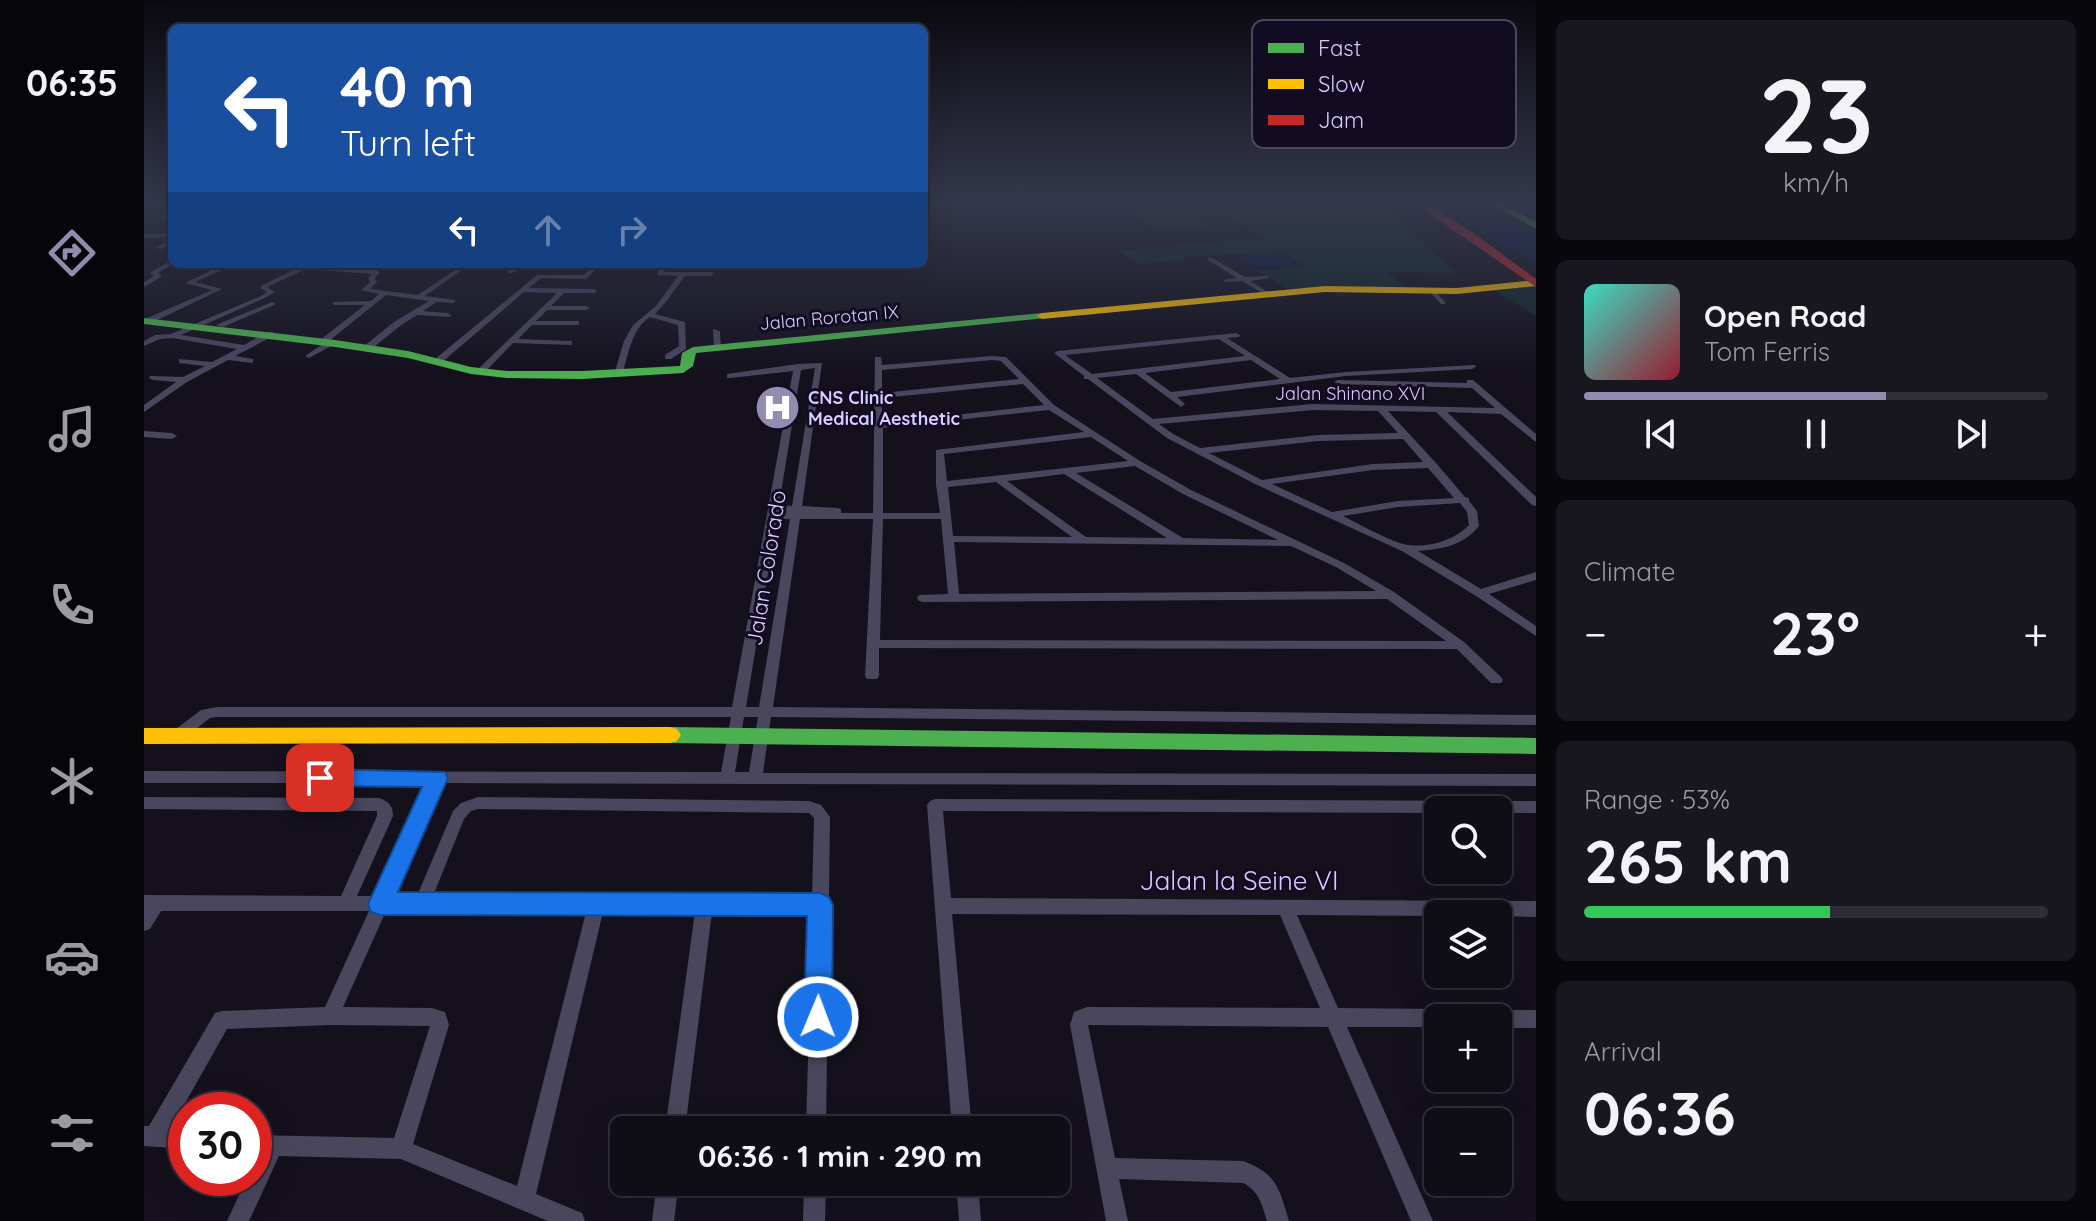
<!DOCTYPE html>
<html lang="en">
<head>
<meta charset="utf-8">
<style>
  :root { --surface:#0f0d16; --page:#18161f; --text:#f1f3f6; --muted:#9b9ca1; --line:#2f2d35; --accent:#938bb0 }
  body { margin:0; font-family:Quicksand,sans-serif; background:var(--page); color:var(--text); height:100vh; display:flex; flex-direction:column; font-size:30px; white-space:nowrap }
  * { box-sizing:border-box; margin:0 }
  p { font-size:26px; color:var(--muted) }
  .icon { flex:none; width:44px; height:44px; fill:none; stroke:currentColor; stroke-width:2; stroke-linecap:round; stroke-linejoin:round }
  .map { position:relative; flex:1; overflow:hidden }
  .sheet { display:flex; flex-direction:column; gap:20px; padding:20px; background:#08070c; width:560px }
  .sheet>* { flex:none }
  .guide { position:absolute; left:24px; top:24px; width:760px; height:244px; border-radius:12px; box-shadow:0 8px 32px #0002,0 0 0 2px var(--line); background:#1a4fa0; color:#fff; overflow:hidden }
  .fabs { position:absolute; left:1280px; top:796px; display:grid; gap:16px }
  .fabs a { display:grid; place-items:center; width:88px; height:88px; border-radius:12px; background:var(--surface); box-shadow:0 8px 32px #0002,0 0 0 2px var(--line); font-size:40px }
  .speed { position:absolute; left:24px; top:1092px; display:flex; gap:16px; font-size:40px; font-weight:700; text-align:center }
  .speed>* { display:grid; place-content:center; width:104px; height:104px; border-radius:50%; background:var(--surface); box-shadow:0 8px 32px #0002,0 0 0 2px var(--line); line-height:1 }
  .speed .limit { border:12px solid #d22; background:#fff; color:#111 }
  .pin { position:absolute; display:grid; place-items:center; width:68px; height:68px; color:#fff; margin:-34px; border-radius:16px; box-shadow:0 4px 12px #0006 }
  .me { position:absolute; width:88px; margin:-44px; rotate:1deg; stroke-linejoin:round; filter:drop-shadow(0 0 6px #0008) }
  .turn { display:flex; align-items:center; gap:28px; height:168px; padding:0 40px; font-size:36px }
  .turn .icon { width:104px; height:104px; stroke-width:2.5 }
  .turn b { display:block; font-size:56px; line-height:68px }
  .lanes { display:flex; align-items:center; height:76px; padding:0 40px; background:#0003; justify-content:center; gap:40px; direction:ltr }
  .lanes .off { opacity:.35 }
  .big { font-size:60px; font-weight:700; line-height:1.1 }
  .sheet .card { flex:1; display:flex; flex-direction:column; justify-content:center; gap:12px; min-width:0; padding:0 28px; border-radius:12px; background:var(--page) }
  .sheet .dial { align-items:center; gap:0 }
  .dial b { font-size:104px; line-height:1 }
  .song { display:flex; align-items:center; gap:24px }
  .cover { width:96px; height:96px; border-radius:12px; background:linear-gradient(135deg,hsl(170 70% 55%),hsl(350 70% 35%)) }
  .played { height:8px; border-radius:4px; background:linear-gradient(90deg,var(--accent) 65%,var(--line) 65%) }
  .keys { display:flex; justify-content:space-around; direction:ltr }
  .heat { display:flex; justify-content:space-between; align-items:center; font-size:44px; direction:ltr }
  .charge { height:12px; border-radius:6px; background:linear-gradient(90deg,#34c759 53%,var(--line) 0) }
  .trip { position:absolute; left:466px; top:1116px; width:460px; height:80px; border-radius:12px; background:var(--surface); box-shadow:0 8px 32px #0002,0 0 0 2px var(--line); font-weight:700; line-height:80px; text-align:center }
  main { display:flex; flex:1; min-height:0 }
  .dock { display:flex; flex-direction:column; width:144px; justify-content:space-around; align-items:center; background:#060509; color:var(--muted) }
  .dock .icon { width:56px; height:56px }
  .dock .selected { color:var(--accent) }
  .dock b { font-size:36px; color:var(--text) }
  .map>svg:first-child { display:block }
  .green { fill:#10272a }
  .water { fill:#09163d }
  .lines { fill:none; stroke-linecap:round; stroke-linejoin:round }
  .street { fill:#49465e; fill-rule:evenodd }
  .fast { fill:#4caf50; fill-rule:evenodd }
  .slow { fill:#ffc107; fill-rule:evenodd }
  .jam { fill:#c62828; fill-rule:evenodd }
  .route { fill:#1a73e8; stroke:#114b97; stroke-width:2 }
  .labels { text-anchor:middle; stroke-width:6; stroke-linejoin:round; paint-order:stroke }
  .far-street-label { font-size:18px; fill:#d8cdff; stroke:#120c22 }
  .far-poi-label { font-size:18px; font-weight:bold; fill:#d8cdff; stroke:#120c22; text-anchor:start }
  .street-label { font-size:22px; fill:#d8cdff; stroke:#120c22 }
  .near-street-label { font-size:26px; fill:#d8cdff; stroke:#120c22 }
  .key { fill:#120c22; stroke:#4d4664; stroke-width:2 }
  .key-label { font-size:22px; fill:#d8cdff }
</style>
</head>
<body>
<main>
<nav class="dock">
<b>06:35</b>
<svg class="icon selected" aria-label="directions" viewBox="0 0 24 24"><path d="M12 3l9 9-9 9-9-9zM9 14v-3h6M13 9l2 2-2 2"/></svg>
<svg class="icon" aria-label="music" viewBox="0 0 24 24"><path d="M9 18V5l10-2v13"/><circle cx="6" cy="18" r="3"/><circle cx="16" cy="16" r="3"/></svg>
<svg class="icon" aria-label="phone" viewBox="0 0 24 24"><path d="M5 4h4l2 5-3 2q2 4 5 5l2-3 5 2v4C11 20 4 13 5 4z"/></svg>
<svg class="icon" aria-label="climate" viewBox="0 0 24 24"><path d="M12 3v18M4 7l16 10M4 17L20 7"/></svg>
<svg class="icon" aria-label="car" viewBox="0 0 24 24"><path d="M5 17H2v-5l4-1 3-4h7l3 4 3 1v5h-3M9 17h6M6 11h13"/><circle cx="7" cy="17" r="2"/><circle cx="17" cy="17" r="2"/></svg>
<svg class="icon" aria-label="filters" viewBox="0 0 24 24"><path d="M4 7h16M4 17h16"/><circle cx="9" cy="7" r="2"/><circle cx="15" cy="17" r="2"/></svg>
</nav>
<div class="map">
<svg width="1392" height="1221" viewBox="0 0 1392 1221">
  <rect width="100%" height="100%" fill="#14111d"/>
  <!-- green -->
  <g class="green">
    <polygon points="981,203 1244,203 1264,230 1313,273 1242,272 1263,288 1141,288 1113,271 1159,266 1139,252 1040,257 1042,260 993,264 975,251 1117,238 1082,215 1055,217 1065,228 1011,230"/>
    <polygon points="1392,284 1392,316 1348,289"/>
  </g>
  <!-- water -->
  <g class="water">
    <polygon points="1288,203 1339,203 1392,233 1392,266"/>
    <polygon points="1133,253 1146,258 1152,265 1113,268 1091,256"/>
  </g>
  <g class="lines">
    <!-- street -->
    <g class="street">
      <polygon points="24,207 28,207 28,211 22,210"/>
      <polygon points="19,217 28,217 28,221 17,220"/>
      <polygon points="28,233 28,237 0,238 0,234"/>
      <polygon points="28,239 28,243 17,249 12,248"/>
      <polygon points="1064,258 1068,258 1101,277 1124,276 1124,278 1106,281 1127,294 1122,295 1098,281 1080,282 1080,280 1093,278 1064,260"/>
      <polygon points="28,260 29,264 14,273 17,275 17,277 0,287 0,282 10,276 7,274 7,272"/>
      <polygon points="32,264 85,264 84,265 115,264 101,270 80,269 51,282 78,289 7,323 1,323 1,319 68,290 41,283 72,268 35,266"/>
      <polygon points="120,264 149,264 233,270 236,272 231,278 233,282 226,289 274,295 314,268 319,269 281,296 311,300 311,302 309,303 293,302 279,311 303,313 307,315 306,317 273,315 256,326 226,350 220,350 220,346 250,322 285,301 242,295 185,341 189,341 189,345 165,358 161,356 179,344 175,342 176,340 221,305 191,305 189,304 189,302 227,301 235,294 217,290 226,282 224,278 228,274 162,269 123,287 131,292 121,298 37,335 100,345 123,332 129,332 129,336 91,356 109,359 109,363 84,360 43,382 0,412 0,405 32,382 9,380 5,378 6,376 39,377 61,366 35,363 35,359 68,362 93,349 28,338 16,339 0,346 0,341 11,335 27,334 117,296 123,292 116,288 119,285 153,268 123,266"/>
      <polygon points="376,264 384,264 368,273 363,272"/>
      <path d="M432,264H472L515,267L516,264H522L520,272H567L570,274L567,276H541L521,303L511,314L541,322L542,349L527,359H521V355L535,346L534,325L506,317C486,330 485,356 477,377L470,375L480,341L489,325L512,306L534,276L514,275V269L454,267L442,279L397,278L385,288L450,289L453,291L450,293H420L407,306H442L446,308L442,310H403L392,321H435V325H388L374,339L425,341H428V345L369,343L339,374H333V370L413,293L380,292L297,363H291V359L393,275H440L447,267Z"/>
      <polygon points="1285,289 1289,289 1301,302 1301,304 1297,304 1285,291"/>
      <polygon points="128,302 132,304 130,305 79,327 72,325"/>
      <polygon points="569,329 576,331 577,350 570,348"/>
      <path d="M1092,333L1096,335L1095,337L1083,338L1146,378L1202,372L1331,365L1332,367L1328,369L1202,376L1033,397L1041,404L1037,407L992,374L953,378L1009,419L1169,404L1351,408L1328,388L1194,384L1190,382L1194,380L1323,383V380H1329L1392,434V442L1357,414L1303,412L1392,497V506L1388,505L1292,412L1244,411L1292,463L1321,497L1325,498V501L1333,511L1335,526C1319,546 1298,549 1274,551L1337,589L1392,572V580L1345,594L1392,626V636L1332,596L1258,551L1113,485L1023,438L944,379H940V376L910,353L914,351ZM1075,339L1101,356L948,374L921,355ZM1107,360L1136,379L1027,392L1001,373ZM1169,410L1234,411L1254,433L1174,435L1056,448L1029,434L1015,424ZM1259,439L1279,462L1229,464L1118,480L1065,453L1174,441ZM1284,468L1310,498L1254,501L1188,512L1128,484L1229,470ZM1316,503L1323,512L1325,525C1311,540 1284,548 1264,545C1251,544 1213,523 1199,516L1254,507Z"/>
      <path d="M848,356L862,357L910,405L996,461L1047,490L1200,563L1250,592L1320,642L1357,677L1359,680L1357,683H1347L1313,649L735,648V676L733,679H723L721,676L729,519H656L629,707L1392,715V725L627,717L619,773L1392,774V786L298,783L248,896H273L309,811L317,803L334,797L665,801L677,805L686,817L682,1130H662L668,913L568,912L541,1130H521L551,912H459L392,1194L438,1213L441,1221H404L257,1159L135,1156L105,1221H83L103,1178H110V1163L114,1155H110V1135L250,1138L286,1026L186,1025L83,1029L27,1128L42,1129V1149L0,1146V1126H5L71,1013L78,1011L181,1007L225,911H17L6,929L0,931V895L197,896L233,816V811L0,809V797L235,798C245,801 249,806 249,816L213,896H231L283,783H0V771L577,772L587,717H73L66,718L38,740L33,741L28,740L26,736L28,732L57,710L73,707H588L649,371L586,378H583V374L654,364L678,363L658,506L693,508L697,509V513H729L731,357H737L738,365ZM848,360L857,361L875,379L738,393V370ZM671,368L648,506L635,505L657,370ZM879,384L900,405L738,423V398ZM905,410L940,432L792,450V485L796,513H739V428ZM947,437L984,461L803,481L800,454ZM991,466L1039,494L1134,540L1039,538L932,473ZM920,474L1023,538L942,537L863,481ZM852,482L928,537L809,536L804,487ZM633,519H646L615,707H602ZM739,519H797L804,594L775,595L773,598L775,601L779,602L1243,599L1302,641L736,640ZM810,542L1147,546L1192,567L1232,591L815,594ZM600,717H614L605,772H591ZM334,809L665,813L670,818L668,897L289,896L320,819L327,811ZM242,911L442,912L373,1186L269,1144L305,1025L301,1012L288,1008L199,1007Z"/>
      <polygon points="0,431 28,433 33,436 28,439 0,437"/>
      <path d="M791,799L1392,801V813H1354V810H1294V813L799,811L807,898L1392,901V917L1354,916V914H1294V916L1153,915L1194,1008L1294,1009L1301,1011L1303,1018H1294V1027H1203L1289,1221H1267L1184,1027L944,1025L971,1158L1099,1161C1134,1174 1135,1189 1145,1221H1123C1118,1205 1115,1191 1099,1183L975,1179L984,1221H962L926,1025L930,1012L943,1007L1176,1008L1136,915L808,914L828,1130H808L783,805L786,801Z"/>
      <polygon points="1354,1010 1392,1010 1392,1028 1354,1028 1354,1018 1345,1018 1347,1012"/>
      <polygon points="513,1182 535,1182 530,1221 508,1221"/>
      <polygon points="660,1182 682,1182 681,1221 659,1221"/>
      <polygon points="812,1182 834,1182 837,1221 815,1221"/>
    </g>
    <!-- fast -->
    <g class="fast">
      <polygon points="1347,203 1356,203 1392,222 1392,229"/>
      <polygon points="898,313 903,316 902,318 552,353 549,366 539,373 438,379 363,378 327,374 264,358 191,347 0,324 0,318 191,340 264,351 327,367 363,371 438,371 536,366 538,353 549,347"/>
      <polygon points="526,727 1392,738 1392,754 526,743 519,741 515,735 519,729"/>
    </g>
    <!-- slow -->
    <g class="slow">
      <polygon points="1392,280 1392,286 1313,294 1181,292 898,319 893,316 898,313 1181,286 1313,288"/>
      <polygon points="526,727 533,729 537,735 533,741 526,743 0,744 0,728"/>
    </g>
    <!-- jam -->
    <path class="jam" d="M1270,203C1294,202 1369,263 1392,279V287Z"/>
  </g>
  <!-- sky -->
  <linearGradient id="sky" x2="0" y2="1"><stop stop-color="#0b0910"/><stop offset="0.54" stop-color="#34384c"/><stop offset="1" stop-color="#34384c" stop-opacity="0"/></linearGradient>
  <rect width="1392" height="374" fill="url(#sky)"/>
  <!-- route -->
  <polygon class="route" points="176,769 301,772 304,778 254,892 676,893 685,897 689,905 688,1017 684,1027 674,1031 664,1027 660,1017 663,916 236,915 227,912 224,904 278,787 176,786 168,784 165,778 168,771"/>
  <!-- icons -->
  <defs>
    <symbol id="hospital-disc" viewBox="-11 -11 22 22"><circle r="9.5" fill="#938bb0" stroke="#120c22"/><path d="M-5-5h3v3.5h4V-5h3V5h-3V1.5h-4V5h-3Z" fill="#fff"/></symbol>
  </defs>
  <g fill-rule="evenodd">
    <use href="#hospital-disc" x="608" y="382" width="51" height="51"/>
  </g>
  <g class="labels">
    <!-- far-street labels -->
    <g class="far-street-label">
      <text transform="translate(685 318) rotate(-5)" y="6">Jalan Rorotan IX</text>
      <text x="1206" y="400">Jalan Shinano XVI</text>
    </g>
    <!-- far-poi labels -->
    <g class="far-poi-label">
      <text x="664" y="404">CNS Clinic<tspan x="664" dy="21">Medical Aesthetic</tspan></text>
    </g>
    <!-- street labels -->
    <g class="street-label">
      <text transform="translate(622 568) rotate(-81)" y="8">Jalan Colorado</text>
    </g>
    <!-- near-street labels -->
    <g class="near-street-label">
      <text x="1095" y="890">Jalan la Seine VI</text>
    </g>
  </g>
  <!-- legend -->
  <rect x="1108" y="20" width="264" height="128" rx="12" class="key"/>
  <rect x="1124" y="43" width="36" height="10" fill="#4caf50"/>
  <rect x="1124" y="79" width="36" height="10" fill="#ffc107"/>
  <rect x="1124" y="115" width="36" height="10" fill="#c62828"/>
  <g class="key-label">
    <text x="1174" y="56">Fast</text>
    <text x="1174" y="92">Slow</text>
    <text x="1174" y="128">Jam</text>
  </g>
</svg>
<div class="fabs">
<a><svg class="icon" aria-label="search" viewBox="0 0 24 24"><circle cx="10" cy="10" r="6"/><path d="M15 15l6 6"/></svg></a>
<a><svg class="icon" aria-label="layers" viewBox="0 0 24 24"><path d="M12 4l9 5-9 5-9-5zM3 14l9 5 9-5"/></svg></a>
<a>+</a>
<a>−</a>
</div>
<div class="speed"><div class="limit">30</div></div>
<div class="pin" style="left:176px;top:778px;background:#d93025"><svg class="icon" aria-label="arrive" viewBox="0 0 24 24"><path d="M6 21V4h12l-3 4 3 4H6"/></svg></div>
<svg class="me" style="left:674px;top:1017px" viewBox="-20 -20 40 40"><circle r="17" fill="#1a73e8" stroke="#fff" stroke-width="3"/><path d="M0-11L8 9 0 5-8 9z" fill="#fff"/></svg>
<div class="trip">06:36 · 1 min · 290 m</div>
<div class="guide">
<div class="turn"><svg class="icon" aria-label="left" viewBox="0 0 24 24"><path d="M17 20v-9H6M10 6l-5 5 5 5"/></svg><div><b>40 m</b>Turn left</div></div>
<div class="lanes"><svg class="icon" aria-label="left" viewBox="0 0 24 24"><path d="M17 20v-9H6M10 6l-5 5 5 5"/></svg><svg class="icon off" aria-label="ahead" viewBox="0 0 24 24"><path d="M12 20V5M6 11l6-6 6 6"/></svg><svg class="icon off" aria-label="right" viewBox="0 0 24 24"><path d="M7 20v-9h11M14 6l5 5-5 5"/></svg></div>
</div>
</div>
<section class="sheet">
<div class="card dial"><b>23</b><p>km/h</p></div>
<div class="card">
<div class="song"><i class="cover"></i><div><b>Open Road</b><p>Tom Ferris</p></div></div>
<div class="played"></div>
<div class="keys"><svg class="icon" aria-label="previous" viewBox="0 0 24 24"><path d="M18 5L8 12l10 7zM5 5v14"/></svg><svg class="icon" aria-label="pause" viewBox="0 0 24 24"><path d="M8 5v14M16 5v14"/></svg><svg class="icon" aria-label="next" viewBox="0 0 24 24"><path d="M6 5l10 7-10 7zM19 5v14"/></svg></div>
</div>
<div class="card"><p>Climate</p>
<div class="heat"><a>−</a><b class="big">23°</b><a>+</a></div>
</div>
<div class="card"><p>Range · 53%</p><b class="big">265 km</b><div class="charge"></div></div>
<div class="card"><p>Arrival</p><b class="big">06:36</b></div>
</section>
</main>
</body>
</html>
